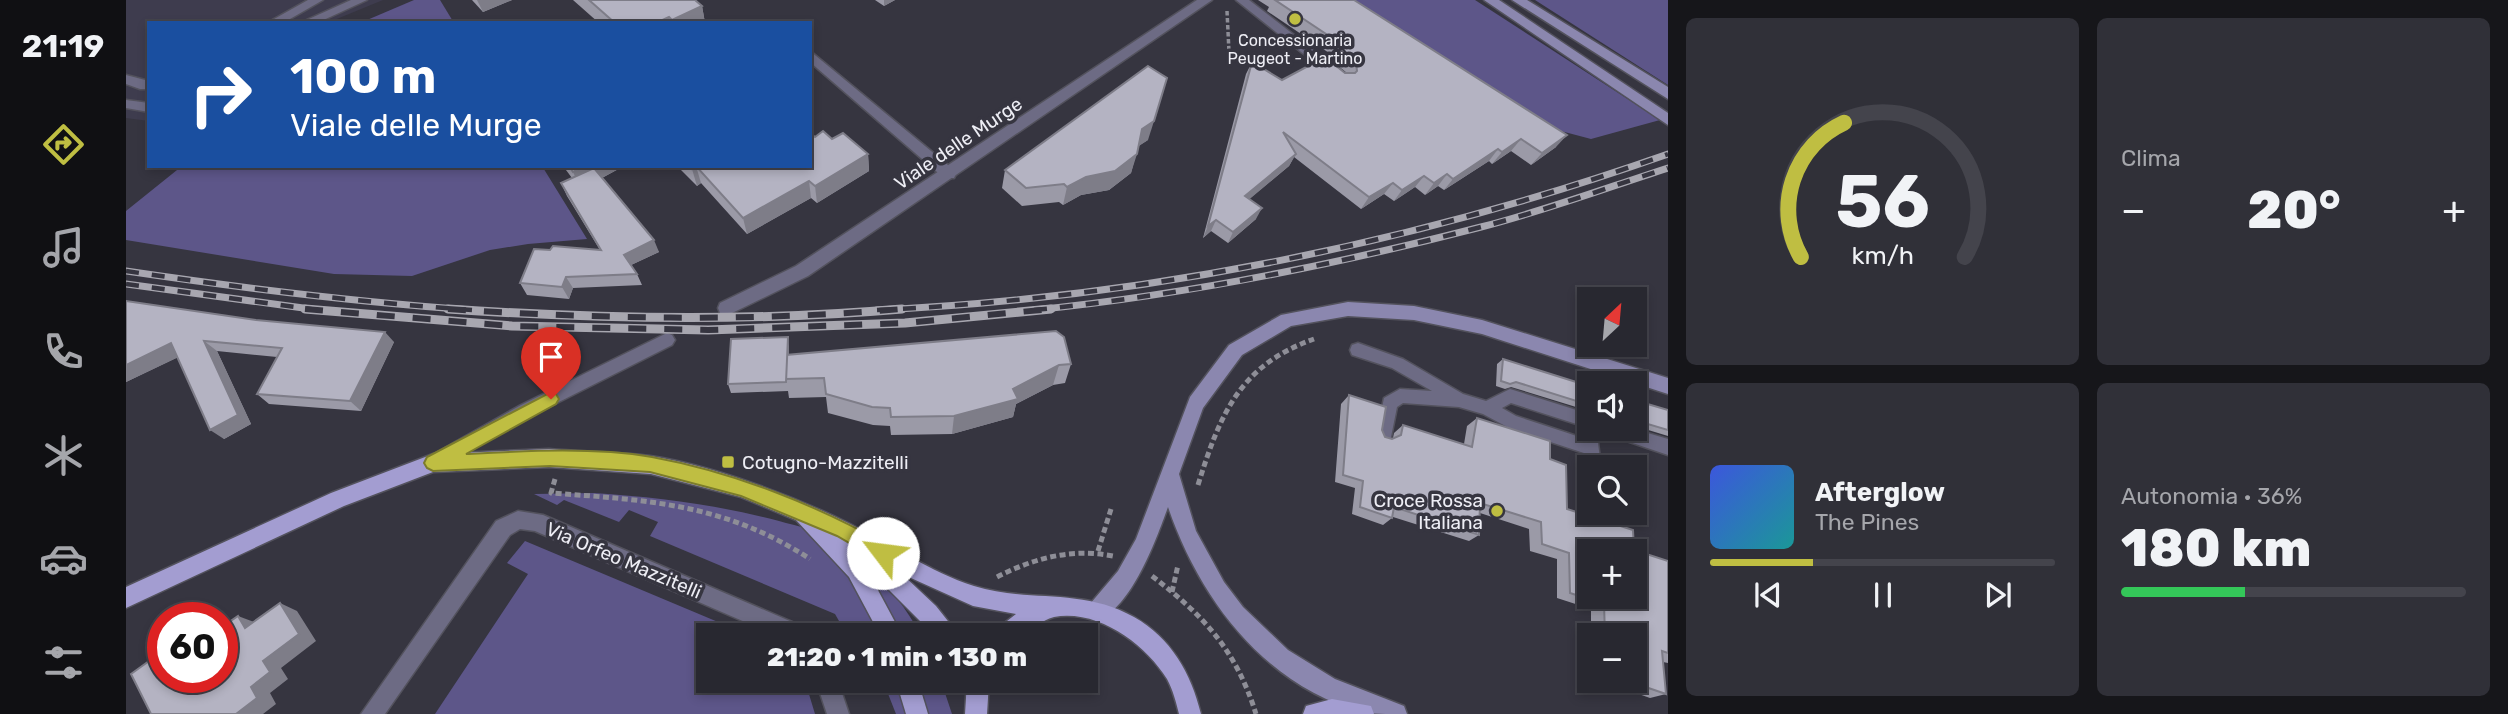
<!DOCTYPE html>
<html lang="it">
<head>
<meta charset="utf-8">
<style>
  :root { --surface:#282830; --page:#303038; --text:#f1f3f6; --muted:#a5a6ab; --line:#44444c; --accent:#bfbe42 }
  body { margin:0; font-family:Rubik,sans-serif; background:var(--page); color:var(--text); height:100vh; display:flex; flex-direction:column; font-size:26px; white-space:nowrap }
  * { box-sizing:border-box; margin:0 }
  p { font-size:23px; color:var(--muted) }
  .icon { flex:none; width:38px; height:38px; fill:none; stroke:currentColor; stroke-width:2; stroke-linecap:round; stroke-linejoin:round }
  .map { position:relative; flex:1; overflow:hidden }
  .drawer { display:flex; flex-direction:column; gap:18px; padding:18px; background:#16161a; width:840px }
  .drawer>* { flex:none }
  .guide { position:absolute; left:21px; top:21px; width:665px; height:147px; border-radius:0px; box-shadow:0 4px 10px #0003,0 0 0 2px var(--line); background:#1a4fa0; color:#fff; overflow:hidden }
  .needle { width:46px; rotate:26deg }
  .tools { position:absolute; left:1451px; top:287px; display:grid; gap:14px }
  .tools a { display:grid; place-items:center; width:70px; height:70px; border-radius:0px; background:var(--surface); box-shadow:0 4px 10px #0003,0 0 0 2px var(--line); font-size:35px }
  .speed { position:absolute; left:21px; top:602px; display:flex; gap:14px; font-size:35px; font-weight:700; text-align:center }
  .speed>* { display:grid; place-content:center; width:91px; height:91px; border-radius:50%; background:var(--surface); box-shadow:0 4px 10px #0003,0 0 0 2px var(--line); line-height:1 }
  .speed .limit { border:10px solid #d22; background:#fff; color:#111 }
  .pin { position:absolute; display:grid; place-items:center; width:60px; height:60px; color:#fff; margin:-72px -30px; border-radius:50% 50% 50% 0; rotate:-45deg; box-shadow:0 0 7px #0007 }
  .pin .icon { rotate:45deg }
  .me { position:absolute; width:77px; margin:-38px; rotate:300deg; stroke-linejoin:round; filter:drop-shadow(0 0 5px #0008) }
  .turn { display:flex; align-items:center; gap:24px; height:147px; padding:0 28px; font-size:32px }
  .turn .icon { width:91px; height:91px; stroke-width:2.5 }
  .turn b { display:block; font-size:49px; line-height:60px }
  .big { font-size:52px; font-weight:800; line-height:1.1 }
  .drawer .tile { flex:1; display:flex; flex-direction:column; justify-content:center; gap:10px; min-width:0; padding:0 24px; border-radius:10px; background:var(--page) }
  .drawer .dial { align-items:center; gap:0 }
  .dial svg { height:182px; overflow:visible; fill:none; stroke:var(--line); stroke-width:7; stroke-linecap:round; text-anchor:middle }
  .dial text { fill:var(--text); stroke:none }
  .song { display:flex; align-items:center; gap:21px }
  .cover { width:84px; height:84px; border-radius:10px; background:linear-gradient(135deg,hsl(230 70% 55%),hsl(180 70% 35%)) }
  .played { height:7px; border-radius:4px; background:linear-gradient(90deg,var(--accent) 30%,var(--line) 30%) }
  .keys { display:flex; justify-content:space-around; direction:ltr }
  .heat { display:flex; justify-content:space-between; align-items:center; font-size:38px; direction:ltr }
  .charge { height:10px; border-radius:5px; background:linear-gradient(90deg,#34c759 36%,var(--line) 0) }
  .drawer .tiles { flex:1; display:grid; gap:18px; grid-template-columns:repeat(2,1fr) }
  .trip { position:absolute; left:570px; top:623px; width:402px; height:70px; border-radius:0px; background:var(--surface); box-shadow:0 4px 10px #0003,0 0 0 2px var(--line); font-weight:800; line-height:70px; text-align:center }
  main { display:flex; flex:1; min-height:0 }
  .tab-bar { display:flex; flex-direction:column; width:126px; justify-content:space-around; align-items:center; background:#101013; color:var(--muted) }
  .tab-bar .icon { width:49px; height:49px }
  .tab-bar .selected { color:var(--accent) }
  .tab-bar b { font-size:32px; color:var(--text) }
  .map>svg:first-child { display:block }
  .built { fill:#3e3c4e }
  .green { fill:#5d5689 }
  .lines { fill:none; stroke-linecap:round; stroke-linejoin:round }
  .lane-casing { stroke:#53525d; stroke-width:3 }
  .street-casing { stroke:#53525d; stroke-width:3 }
  .secondary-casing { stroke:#53525d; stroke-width:3 }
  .primary-casing { stroke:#53525d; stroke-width:3 }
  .path-far1 { stroke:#8e8e97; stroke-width:3.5; stroke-dasharray:4.5 2.5; stroke-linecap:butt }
  .path { stroke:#8e8e97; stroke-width:5; stroke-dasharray:6 3.5; stroke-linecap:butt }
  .lane { fill:#6d6b84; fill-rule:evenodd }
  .street { fill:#6d6b84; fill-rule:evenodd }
  .secondary { fill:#8b87af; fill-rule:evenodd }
  .primary { fill:#a39dd1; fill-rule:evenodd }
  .rail-far1-casing { stroke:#a8a7b0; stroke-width:7 }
  .rail-casing { stroke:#a8a7b0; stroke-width:9 }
  .rail-far1 { stroke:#363540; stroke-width:4.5; stroke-dasharray:13; stroke-linecap:butt }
  .rail { stroke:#363540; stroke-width:6; stroke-dasharray:18; stroke-linecap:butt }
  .wall { fill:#9b9aa7 }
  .shaded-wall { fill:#7e7d88 }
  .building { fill:#b4b3c2; stroke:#7e7d88; stroke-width:2; fill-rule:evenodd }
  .route { fill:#bfbe42; stroke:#7c7c2b; stroke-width:2 }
  .poi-dot { fill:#bfbe42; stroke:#363540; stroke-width:2.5 }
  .labels { text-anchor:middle; stroke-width:7; stroke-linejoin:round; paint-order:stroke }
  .far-poi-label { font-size:16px; fill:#ededf4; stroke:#363540 }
  .street-label { font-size:19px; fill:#ededf4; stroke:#363540 }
  .poi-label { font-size:19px; fill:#ededf4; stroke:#363540; text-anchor:start }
</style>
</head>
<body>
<main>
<nav class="tab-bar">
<b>21:19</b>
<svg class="icon selected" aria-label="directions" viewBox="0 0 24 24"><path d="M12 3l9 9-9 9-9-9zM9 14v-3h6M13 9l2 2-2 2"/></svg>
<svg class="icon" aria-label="music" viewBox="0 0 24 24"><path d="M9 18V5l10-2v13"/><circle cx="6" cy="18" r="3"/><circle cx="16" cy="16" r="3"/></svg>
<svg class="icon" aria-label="phone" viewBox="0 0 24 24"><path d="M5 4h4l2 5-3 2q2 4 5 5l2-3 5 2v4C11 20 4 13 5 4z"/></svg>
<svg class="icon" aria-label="climate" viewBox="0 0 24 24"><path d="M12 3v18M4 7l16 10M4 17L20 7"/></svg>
<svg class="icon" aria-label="car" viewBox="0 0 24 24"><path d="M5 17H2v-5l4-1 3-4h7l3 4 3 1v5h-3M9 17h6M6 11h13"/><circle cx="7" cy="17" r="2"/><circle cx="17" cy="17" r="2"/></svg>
<svg class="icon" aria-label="filters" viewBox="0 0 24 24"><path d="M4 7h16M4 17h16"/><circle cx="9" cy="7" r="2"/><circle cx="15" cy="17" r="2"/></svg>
</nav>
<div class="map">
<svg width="1542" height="714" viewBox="0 0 1542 714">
  <rect width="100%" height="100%" fill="#363540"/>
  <!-- built -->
  <polygon class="built" points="0,0 257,0 201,23 23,23 23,121 0,118"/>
  <!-- green -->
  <g class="green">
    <polygon points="288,0 314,0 328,23 234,23"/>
    <polygon points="1222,0 1349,0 1534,120 1465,139 1431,130"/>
    <polygon points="1409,0 1542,0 1542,85"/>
    <polygon points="56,166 416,166 461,239 402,244 364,250 286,276 208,274 0,240 0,211"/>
    <path d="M468,493C531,497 592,505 653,521C671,526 694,531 709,540C745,562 775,599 795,635H721L709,614L524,536L532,522L503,510L493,522L438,500L431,505L408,494Z"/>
    <polygon points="399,541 623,635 583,635 583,681 679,681 689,714 309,714 402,574 381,563"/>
    <polygon points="757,681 815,681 826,714 770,714"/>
  </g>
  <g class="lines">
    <defs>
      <g id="lane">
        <polygon points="182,0 197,0 157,23 141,23"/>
        <polygon points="225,0 241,0 191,23 174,23"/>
        <polygon points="1110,0 1123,0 1212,69 1212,75 1204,75"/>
        <polygon points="684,51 828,170 830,174 828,178 818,178 684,62"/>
        <polygon points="0,75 23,81 23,89 14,89 0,84"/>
        <polygon points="0,100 23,103 23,112 0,108"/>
        <polygon points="541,333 546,335 549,340 546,345 407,415 313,468 307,471 301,468 299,463 301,458 395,405"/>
        <polygon points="1232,343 1277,359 1337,394 1360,401 1384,389 1463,414 1463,428 1385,403 1376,408 1390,416 1472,443 1475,467 1463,467 1463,473 1461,473 1458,453 1385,429 1357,414 1333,407 1277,403 1271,407 1264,442 1258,444 1252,442 1250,437 1258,398 1274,389 1306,391 1266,368 1226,355 1224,350 1226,345"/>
        <polygon points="1478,429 1508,429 1542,439 1542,455 1480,434"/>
        <polygon points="1463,509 1463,513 1479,513 1476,523 1470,525 1464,523 1461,517"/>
      </g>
      <g id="street">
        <polygon points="1071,0 1086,0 682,276 606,313 594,313 592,308 594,303 670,266"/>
        <polygon points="392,511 417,515 680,628 683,635 649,635 409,531 394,529 384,535 259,714 235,714 370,521"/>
        <polygon points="690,681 712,681 723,714 701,714"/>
      </g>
      <g id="secondary">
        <polygon points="1358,0 1373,0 1542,113 1542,125"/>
        <polygon points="1386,0 1401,0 1542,87 1542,99"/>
        <path d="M1222,302L1288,306L1356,320L1542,378V394L1356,334L1288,320L1222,316L1165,326L1116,355L1077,408L1053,474L1070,531L1098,582L1117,607L1162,650L1209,679L1278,706L1281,714C1268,714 1251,714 1238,713C1139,686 1074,600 1042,507C1030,540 1006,607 971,621L964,618L961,611L964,604L992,571L1010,539L1064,397L1103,345L1155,315Z"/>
      </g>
      <g id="primary">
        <path d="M423,449C456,452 491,452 524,456C585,465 668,496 724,524C765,544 804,572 848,586C902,603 955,587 1008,617C1045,638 1065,673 1075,714H1053C1050,702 1047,690 1041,679C1019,644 972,609 928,617C915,620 907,631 895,635C888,638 876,635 869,635L872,628L890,614L847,606L776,574L810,606L833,635H808L739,566L776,635H754L723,577L670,520L615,497L525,474L423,467L307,472L218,506L0,608V587L205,493L307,454Z"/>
        <polygon points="770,681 792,681 802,714 780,714"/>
        <polygon points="841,681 863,681 861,714 839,714"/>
        <polygon points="1206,699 1245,706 1248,714 1177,714 1180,706"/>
      </g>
    </defs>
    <!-- lane casing -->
    <use href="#lane" class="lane-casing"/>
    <!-- street casing -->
    <use href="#street" class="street-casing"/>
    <!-- secondary casing -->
    <use href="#secondary" class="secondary-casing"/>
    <!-- primary casing -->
    <use href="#primary" class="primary-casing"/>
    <!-- path-far1 -->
    <polyline class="path-far1" points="1101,11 1103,52"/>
    <!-- path -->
    <g class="path">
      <path d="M429,479L425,493C522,500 600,504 684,559"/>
      <path d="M1072,485C1094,414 1114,365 1188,339"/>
      <polyline points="972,551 985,509"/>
      <path d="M1026,576C1078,616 1110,650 1130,714"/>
      <path d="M871,577C908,558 946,548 987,556"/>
      <polyline points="1046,592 1052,565"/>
    </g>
    <!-- lane -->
    <use href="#lane" class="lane"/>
    <!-- street -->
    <use href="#street" class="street"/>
    <!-- secondary -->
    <use href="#secondary" class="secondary"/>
    <!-- primary -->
    <use href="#primary" class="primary"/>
    <defs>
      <g id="rail-far1">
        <path d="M0,271C115,288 230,302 346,310"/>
        <polyline points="0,284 192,310"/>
        <path d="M751,310C1019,298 1289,243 1542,154"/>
        <path d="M908,310C1059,295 1208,265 1355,227C1418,211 1480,188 1542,168"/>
      </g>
      <g id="rail">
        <polyline points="179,309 386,326 582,330 779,323 925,309"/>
        <path d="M322,309C472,319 626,322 776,309"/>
      </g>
    </defs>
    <!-- rail-far1 casing -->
    <use href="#rail-far1" class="rail-far1-casing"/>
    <!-- rail casing -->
    <use href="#rail" class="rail-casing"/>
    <!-- rail-far1 -->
    <use href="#rail-far1" class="rail-far1"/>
    <!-- rail -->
    <use href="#rail" class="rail"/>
  </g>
  <!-- wall -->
  <g class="wall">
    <polygon points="346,0 386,0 357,12"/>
    <polygon points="447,0 569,0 576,6 579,23 473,23"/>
    <polygon points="749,0 769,0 758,6"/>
    <polygon points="1132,0 1228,0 1430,147 1405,165 1385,151 1366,164 1363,161 1318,190 1312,186 1299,195 1289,187 1268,201 1258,194 1235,209 1168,157 1163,166 1123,199 1130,219 1102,243 1085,231 1077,238 1120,74 1126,62 1156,80 1221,73 1206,61 1209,57 1141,11 1143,7"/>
    <polygon points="689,137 706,139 742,154 743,171 691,203 685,198 621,234 575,183 571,186 551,166 684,166"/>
    <polygon points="1022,140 1012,146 1005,173 983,190 955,195 937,205 933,202 896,206 876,188 879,170"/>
    <polygon points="437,166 498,166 476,178 533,252 505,265 511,274 516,285 447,288 443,299 401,295 394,283 424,250 474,250 441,196 435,183 446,178"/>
    <polygon points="0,301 268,342 235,411 143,404 131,394 151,357 91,351 125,424 98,439 52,357 0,382"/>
    <polygon points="663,346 663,355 945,364 939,383 927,385 890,404 887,417 826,434 765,435 764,426 747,425 702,413 700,397 663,398 662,391 605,393 602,384"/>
    <polygon points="1377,359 1463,386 1463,411 1385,387 1379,389 1370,386 1371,364"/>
    <polygon points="1223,395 1256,430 1259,437 1266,439 1267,438 1268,433 1277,425 1338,444 1341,426 1351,418 1424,459 1441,509 1508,550 1542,561 1542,663 1537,662 1540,694 1524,698 1476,681 1508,681 1508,635 1465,635 1465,609 1431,598 1431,559 1404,551 1403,529 1354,513 1353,535 1343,541 1267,517 1266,518 1257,525 1226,514 1229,488 1209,482 1215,404"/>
    <polygon points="1508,400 1542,410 1542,436 1509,426"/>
  </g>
  <!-- shaded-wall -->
  <g class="shaded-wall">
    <polygon points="351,0 386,0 357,12"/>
    <polygon points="758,0 769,0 758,6"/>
    <polygon points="576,6 579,23 547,23 546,20"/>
    <polygon points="543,17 544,23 530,23"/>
    <polygon points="1028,121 1022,140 1010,148 1016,129"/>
    <polygon points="1441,135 1430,147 1405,165 1416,153"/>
    <polygon points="1395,139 1385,151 1366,164 1376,152"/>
    <polygon points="1372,149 1363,161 1318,190 1327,179"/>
    <polygon points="742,154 743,171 691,203 689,186"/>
    <polygon points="1011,154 1005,173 983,190 955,195 937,205 941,187 960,177"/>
    <polygon points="1170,154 1163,166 1113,208 1119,196"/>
    <polygon points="458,166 498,166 455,189 447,172"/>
    <polygon points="570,166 575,183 571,186 566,169"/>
    <polygon points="1321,174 1312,186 1299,195 1308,183"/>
    <polygon points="1298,176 1289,187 1268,201 1276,190"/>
    <polygon points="683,181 685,198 621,234 617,218"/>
    <polygon points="1267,183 1258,194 1235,209 1243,197"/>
    <polygon points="1136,208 1130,219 1102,243 1107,232"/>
    <polygon points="1090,220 1085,231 1077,238 1082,226"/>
    <polygon points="528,240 533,252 503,266 498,255"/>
    <polygon points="440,277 447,288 443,299 436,287"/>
    <polygon points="259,332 268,342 235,411 224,401"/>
    <polygon points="662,337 663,346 663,379 661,379"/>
    <polygon points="78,341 91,351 125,424 98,439 84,430"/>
    <polygon points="45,343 59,354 0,382 0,365"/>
    <polygon points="933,365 927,385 890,404 887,417 826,434 828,416 887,389"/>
    <polygon points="154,603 171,611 190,641 155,668 162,679 144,693 150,704 137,714 110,714 125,687"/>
    <polygon points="112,616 131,623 119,628"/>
  </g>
  <!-- building -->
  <g class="building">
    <polygon points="463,0 569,0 576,6 546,20 543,17 530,23 489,23"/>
    <polygon points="1149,0 1228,0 1441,135 1416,153 1395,139 1376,152 1372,149 1327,179 1321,174 1308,183 1298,176 1276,190 1267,183 1243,197 1157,132 1170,154 1119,196 1136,208 1107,232 1090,220 1082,226 1126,62 1156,80 1199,57 1219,73 1229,73 1231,71 1230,63 1213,49 1218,46"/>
    <polygon points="1022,66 1041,78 1028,121 1016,129 1011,154 989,171 960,177 941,187 938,184 900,188 879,170"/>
    <polygon points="697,131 706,139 717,133 742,154 689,186 683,181 617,218 570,166 566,169 564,166 684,166 684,133 689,137"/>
    <polygon points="443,166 458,166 447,172"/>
    <polygon points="468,168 528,240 498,255 511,274 440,277 436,287 394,283 408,249 424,250 427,246 475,250 435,183"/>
    <polygon points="0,301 130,320 259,332 224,401 131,394 156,348 78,341 112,415 84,430 45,343 0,365"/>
    <polygon points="930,331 938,337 945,364 933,365 887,389 892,399 828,416 765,417 764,408 746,407 700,394 698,378 659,379 660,355"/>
    <polygon points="662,337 660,382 602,384 605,339"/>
    <polygon points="1377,359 1463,386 1463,405 1390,382 1384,384 1375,381"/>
    <path d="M1223,395L1260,407L1256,430L1259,437L1266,439L1275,435L1277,425L1346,447L1351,418L1424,441V459L1440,465L1441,509L1507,530L1508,550L1542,561V653L1536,651L1540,694L1502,681H1508V635H1479L1478,604L1444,593L1443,553L1416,544L1415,522L1354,503L1353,535L1268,507L1266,518L1234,507L1237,481L1217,475ZM1463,551H1508V597H1463Z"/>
    <polygon points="1508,400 1542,410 1542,430 1515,422 1508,422"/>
    <polygon points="154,603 173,634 137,661 144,672 125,687 131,698 110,714 25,714 5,674 37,651 37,677 96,677 96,627 112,616 119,628"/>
  </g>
  <!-- route -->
  <path class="route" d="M425,392L430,394L433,399L430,404L340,454C399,451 467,447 526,457C608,472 691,505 763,546L766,553L763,559L757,561L751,559L711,536L615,496L524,472L424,466L307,471L301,468L298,463L301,457Z"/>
  <!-- markers -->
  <g class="poi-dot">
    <circle cx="1169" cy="19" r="7"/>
    <rect x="595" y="455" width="14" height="14" rx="3.5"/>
    <circle cx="1371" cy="511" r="7"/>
  </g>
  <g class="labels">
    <!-- far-poi labels -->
    <g class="far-poi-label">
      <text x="1169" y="46">Concessionaria<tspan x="1169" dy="18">Peugeot - Martino</tspan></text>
    </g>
    <!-- street labels -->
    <g class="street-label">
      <text transform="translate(832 143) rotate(-34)" y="7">Viale delle Murge</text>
      <text transform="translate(498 560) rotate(23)" y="7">Via Orfeo Mazzitelli</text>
    </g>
    <!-- poi labels -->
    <g class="poi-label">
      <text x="616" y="469">Cotugno-Mazzitelli</text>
      <text x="1357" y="507" text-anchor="end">Croce Rossa<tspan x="1357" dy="22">Italiana</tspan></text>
    </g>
  </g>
</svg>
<div class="tools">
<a><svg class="needle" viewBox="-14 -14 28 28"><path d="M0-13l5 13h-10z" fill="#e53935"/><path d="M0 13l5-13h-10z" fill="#a5a6ab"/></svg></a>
<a><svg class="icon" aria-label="sound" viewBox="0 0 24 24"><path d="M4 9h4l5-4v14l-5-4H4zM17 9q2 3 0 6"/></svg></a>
<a><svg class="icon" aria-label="search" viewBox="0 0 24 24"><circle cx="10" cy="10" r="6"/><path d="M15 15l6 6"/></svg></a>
<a>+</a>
<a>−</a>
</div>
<div class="speed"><div class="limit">60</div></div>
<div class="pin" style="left:425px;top:399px;background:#d93025"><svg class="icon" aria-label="arrive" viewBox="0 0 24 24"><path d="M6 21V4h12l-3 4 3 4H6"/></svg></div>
<svg class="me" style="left:757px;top:553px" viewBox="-20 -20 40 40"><circle r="19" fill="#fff"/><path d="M0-13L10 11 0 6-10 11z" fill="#bfbe42"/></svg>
<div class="trip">21:20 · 1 min · 130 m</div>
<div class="guide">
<div class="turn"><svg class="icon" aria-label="right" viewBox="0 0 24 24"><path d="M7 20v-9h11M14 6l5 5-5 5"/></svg><div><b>100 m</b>Viale delle Murge</div></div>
</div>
</div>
<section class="drawer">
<div class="tiles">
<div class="tile dial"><svg viewBox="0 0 100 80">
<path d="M14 69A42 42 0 1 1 86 69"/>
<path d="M14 69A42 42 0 0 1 33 10" stroke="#bfbe42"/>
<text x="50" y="56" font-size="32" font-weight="700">56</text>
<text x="50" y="72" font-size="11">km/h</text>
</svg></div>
<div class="tile"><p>Clima</p>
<div class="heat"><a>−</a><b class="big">20°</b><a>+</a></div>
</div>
<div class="tile">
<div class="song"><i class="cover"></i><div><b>Afterglow</b><p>The Pines</p></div></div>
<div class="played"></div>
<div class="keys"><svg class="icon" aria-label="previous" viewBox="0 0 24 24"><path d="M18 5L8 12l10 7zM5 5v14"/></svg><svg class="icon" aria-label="pause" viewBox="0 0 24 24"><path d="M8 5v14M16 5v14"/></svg><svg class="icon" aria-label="next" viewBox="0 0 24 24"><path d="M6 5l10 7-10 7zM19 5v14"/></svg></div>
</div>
<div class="tile"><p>Autonomia · 36%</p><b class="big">180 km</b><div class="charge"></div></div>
</div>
</section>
</main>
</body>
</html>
